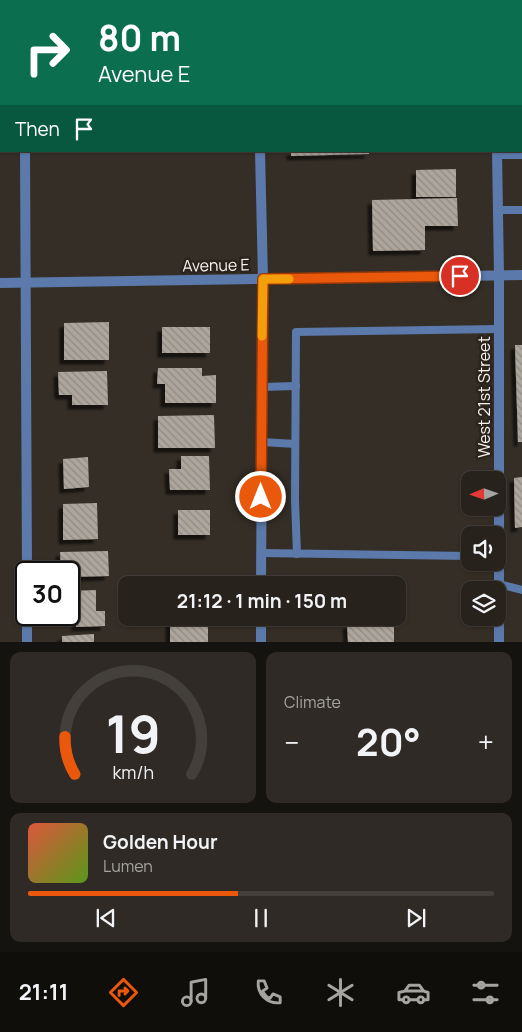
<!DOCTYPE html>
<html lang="en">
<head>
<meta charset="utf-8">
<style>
  :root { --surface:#27221c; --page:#2f2a25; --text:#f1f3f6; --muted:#a4a4a3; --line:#433f3b; --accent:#ea580c }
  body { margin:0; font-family:Manrope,sans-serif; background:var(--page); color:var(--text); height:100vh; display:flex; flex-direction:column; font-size:19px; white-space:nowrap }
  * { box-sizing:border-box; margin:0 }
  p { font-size:16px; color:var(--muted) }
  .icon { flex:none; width:28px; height:28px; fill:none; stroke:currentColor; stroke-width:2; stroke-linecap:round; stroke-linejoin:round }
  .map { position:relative; height:642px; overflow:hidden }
  .panel { display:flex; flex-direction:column; gap:10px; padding:10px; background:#15130f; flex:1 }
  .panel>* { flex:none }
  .hud { position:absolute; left:0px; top:0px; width:522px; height:152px; box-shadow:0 1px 4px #0004,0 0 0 1px var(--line); background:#0b6e4f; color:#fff; overflow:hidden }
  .needle { width:32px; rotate:268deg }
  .tools { position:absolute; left:461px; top:471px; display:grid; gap:10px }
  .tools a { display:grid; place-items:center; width:45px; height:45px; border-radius:10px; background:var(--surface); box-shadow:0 1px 4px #0004,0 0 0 1px var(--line); font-size:25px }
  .speed { position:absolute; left:15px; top:561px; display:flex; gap:10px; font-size:25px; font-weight:700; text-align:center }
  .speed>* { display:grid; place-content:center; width:65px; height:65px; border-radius:50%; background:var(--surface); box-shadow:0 1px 4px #0004,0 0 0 1px var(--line); line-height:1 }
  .speed .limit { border:2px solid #111; border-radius:8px; background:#fff; color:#111 }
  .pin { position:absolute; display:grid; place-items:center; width:42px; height:42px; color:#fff; margin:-21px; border:2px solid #fff; border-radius:50%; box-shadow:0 1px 5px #0007 }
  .me { position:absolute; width:55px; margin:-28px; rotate:0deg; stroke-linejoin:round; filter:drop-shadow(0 0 4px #0008) }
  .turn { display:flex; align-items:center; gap:18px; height:105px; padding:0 15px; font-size:22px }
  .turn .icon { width:65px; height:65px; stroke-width:2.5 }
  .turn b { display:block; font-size:35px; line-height:42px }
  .then { display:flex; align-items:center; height:48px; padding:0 15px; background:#0003; gap:10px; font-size:19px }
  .big { font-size:38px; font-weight:700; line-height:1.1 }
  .panel .tile { flex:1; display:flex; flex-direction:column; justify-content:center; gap:8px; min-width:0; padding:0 18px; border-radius:10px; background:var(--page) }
  .panel .dial { align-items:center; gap:0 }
  .dial svg { height:130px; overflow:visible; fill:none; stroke:var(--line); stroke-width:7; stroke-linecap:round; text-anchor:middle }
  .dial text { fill:var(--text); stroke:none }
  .song { display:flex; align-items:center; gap:15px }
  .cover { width:60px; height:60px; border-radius:8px; background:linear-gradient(135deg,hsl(10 70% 55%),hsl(90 70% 35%)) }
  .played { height:5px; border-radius:2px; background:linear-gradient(90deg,var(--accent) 45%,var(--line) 45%) }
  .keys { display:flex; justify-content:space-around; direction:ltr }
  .heat { display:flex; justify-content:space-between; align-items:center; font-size:28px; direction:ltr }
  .panel .tiles { flex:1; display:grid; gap:10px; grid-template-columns:1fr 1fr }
  .tile:last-child { grid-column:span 2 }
  .trip { position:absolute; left:118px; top:576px; width:288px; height:50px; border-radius:10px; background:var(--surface); box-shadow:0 1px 4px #0004,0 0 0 1px var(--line); font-weight:700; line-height:50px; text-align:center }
  .dock { display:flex; height:80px; justify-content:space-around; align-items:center; background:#100e0b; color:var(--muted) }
  .dock .icon { width:35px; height:35px }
  .dock .current { color:var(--accent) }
  .dock b { font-size:22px; color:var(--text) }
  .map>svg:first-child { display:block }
  .building { fill:url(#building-back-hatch); filter:url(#shadow) }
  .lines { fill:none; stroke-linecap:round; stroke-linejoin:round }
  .lane { stroke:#5b7aab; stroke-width:8 }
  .street { stroke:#5b7aab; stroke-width:10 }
  .route-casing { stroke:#983908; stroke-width:12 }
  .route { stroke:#ea580c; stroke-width:9 }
  .slow { stroke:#f59e0b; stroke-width:9 }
  .labels { text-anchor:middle; stroke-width:5; stroke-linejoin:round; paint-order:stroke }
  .street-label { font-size:16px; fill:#f8f4ef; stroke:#2a241d }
</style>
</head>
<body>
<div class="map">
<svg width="522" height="642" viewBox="0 0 522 642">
  <defs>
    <pattern id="building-back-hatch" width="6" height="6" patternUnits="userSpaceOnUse" patternTransform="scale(1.25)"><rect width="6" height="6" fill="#ada69d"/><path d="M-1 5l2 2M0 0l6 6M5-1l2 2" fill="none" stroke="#8f8a84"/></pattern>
    <filter id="shadow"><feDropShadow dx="-4.5" dy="4.5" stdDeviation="1" flood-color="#0009"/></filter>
  </defs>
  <rect width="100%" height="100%" fill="#342e26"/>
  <!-- building -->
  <g class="building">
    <polygon points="291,151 369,151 369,154 291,156"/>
    <polygon points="456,169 456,197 416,197 416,170"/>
    <polygon points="457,198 458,226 425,226 425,250 373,251 372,200"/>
    <polygon points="109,322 109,360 64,360 64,323"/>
    <rect x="162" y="327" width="48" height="26"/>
    <polygon points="515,345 522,345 522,442 518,442"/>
    <polygon points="158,368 202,368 202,376 216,375 216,403 165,403 165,384 157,384"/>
    <polygon points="107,371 108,405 72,405 72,395 59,395 58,372"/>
    <polygon points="214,415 215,448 158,448 158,416"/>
    <polygon points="181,456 209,456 210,490 170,490 169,469 181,469"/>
    <polygon points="88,457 89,487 64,489 63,459"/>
    <polygon points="522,477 522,527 515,528 514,478"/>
    <polygon points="97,503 98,539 63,540 63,504"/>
    <rect x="178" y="510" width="32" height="25"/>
    <polygon points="108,551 109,576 69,577 69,572 61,572 60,552"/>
    <polygon points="96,590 96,611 105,611 105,626 76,627 76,617 65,617 65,615 69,615 69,591"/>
    <rect x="170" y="618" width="38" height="24"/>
    <polygon points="347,624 394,624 394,642 348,642"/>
    <polygon points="94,634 94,642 62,642 62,636"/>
  </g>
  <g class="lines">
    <!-- lane -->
    <g class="lane">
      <polyline points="0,37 1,37"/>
      <polyline points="521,107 522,107"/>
      <polyline points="497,155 522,155"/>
      <polyline points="498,210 522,210"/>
      <polyline points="262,387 296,386"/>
      <polyline points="262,442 295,444"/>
      <polyline points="261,553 470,556"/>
      <polyline points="297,554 295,500 296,332 499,329"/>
      <polyline points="499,584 522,590"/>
    </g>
    <!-- street -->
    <g class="street">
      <polyline points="22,0 22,1"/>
      <polyline points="257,0 257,1"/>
      <polyline points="495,0 495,1"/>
      <polyline points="25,151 27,572"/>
      <polyline points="260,151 263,279 261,585"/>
      <polyline points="497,151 499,275 499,642"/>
      <polyline points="0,283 522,275"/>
      <polyline points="27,642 27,615"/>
      <polyline points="261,642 261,618"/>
    </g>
  </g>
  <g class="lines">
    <defs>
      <polyline id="route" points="261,497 263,279 460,276"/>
    </defs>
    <!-- route casing -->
    <use href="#route" class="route-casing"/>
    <!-- route -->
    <use href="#route" class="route"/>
    <!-- slow -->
    <polyline class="slow" points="262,336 263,279 289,279"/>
  </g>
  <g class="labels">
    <!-- street labels -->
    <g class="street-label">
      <text transform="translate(216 265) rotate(-1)" y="6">Avenue E</text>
      <text transform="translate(484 397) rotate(-90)" y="6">West 21st Street</text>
    </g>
  </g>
</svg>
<div class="tools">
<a><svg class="needle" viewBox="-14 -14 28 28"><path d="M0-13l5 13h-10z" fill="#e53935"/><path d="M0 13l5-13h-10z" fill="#a4a4a3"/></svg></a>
<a><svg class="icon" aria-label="sound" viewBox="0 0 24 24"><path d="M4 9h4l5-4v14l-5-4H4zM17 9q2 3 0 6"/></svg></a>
<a><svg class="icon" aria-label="layers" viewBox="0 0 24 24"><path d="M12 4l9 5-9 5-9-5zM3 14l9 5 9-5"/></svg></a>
</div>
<div class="speed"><div class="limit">30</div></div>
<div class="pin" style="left:460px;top:276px;background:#d93025"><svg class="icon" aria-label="arrive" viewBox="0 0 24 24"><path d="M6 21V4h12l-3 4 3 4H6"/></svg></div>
<svg class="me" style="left:261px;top:497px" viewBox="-20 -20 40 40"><circle r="17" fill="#ea580c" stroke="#fff" stroke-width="3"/><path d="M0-11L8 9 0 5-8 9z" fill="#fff"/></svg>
<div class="trip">21:12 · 1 min · 150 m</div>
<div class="hud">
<div class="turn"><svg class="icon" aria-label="right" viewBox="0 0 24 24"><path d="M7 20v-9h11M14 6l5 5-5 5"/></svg><div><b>80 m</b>Avenue E</div></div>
<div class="then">Then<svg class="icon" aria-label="arrive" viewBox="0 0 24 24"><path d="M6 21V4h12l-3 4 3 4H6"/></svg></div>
</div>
</div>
<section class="panel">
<div class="tiles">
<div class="tile dial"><svg viewBox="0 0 100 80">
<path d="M14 69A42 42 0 1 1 86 69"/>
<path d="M14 69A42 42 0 0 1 8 46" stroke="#ea580c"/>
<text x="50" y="56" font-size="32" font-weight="700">19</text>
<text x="50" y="72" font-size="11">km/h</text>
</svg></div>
<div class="tile"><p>Climate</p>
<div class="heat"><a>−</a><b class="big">20°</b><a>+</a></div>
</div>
<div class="tile">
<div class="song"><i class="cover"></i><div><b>Golden Hour</b><p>Lumen</p></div></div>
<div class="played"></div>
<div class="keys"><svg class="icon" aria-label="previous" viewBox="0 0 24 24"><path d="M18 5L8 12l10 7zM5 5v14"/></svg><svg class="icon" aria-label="pause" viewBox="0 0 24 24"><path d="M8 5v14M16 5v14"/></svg><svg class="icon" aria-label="next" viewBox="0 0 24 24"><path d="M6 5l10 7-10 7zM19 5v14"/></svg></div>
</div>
</div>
</section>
<nav class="dock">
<b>21:11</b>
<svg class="icon current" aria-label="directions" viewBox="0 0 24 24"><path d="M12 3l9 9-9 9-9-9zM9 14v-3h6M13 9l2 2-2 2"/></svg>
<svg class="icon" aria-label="music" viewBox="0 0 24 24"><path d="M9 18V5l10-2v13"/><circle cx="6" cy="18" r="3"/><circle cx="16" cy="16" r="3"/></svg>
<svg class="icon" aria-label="phone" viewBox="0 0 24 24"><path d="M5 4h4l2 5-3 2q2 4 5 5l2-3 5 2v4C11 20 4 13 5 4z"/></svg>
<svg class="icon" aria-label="climate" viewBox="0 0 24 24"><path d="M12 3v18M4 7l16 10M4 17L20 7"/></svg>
<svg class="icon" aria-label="car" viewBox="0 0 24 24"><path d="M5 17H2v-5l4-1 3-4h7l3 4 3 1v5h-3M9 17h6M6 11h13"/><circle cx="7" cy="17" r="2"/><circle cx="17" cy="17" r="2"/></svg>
<svg class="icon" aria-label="filters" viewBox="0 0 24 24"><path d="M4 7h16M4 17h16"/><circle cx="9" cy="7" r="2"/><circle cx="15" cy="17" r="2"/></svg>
</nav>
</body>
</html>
